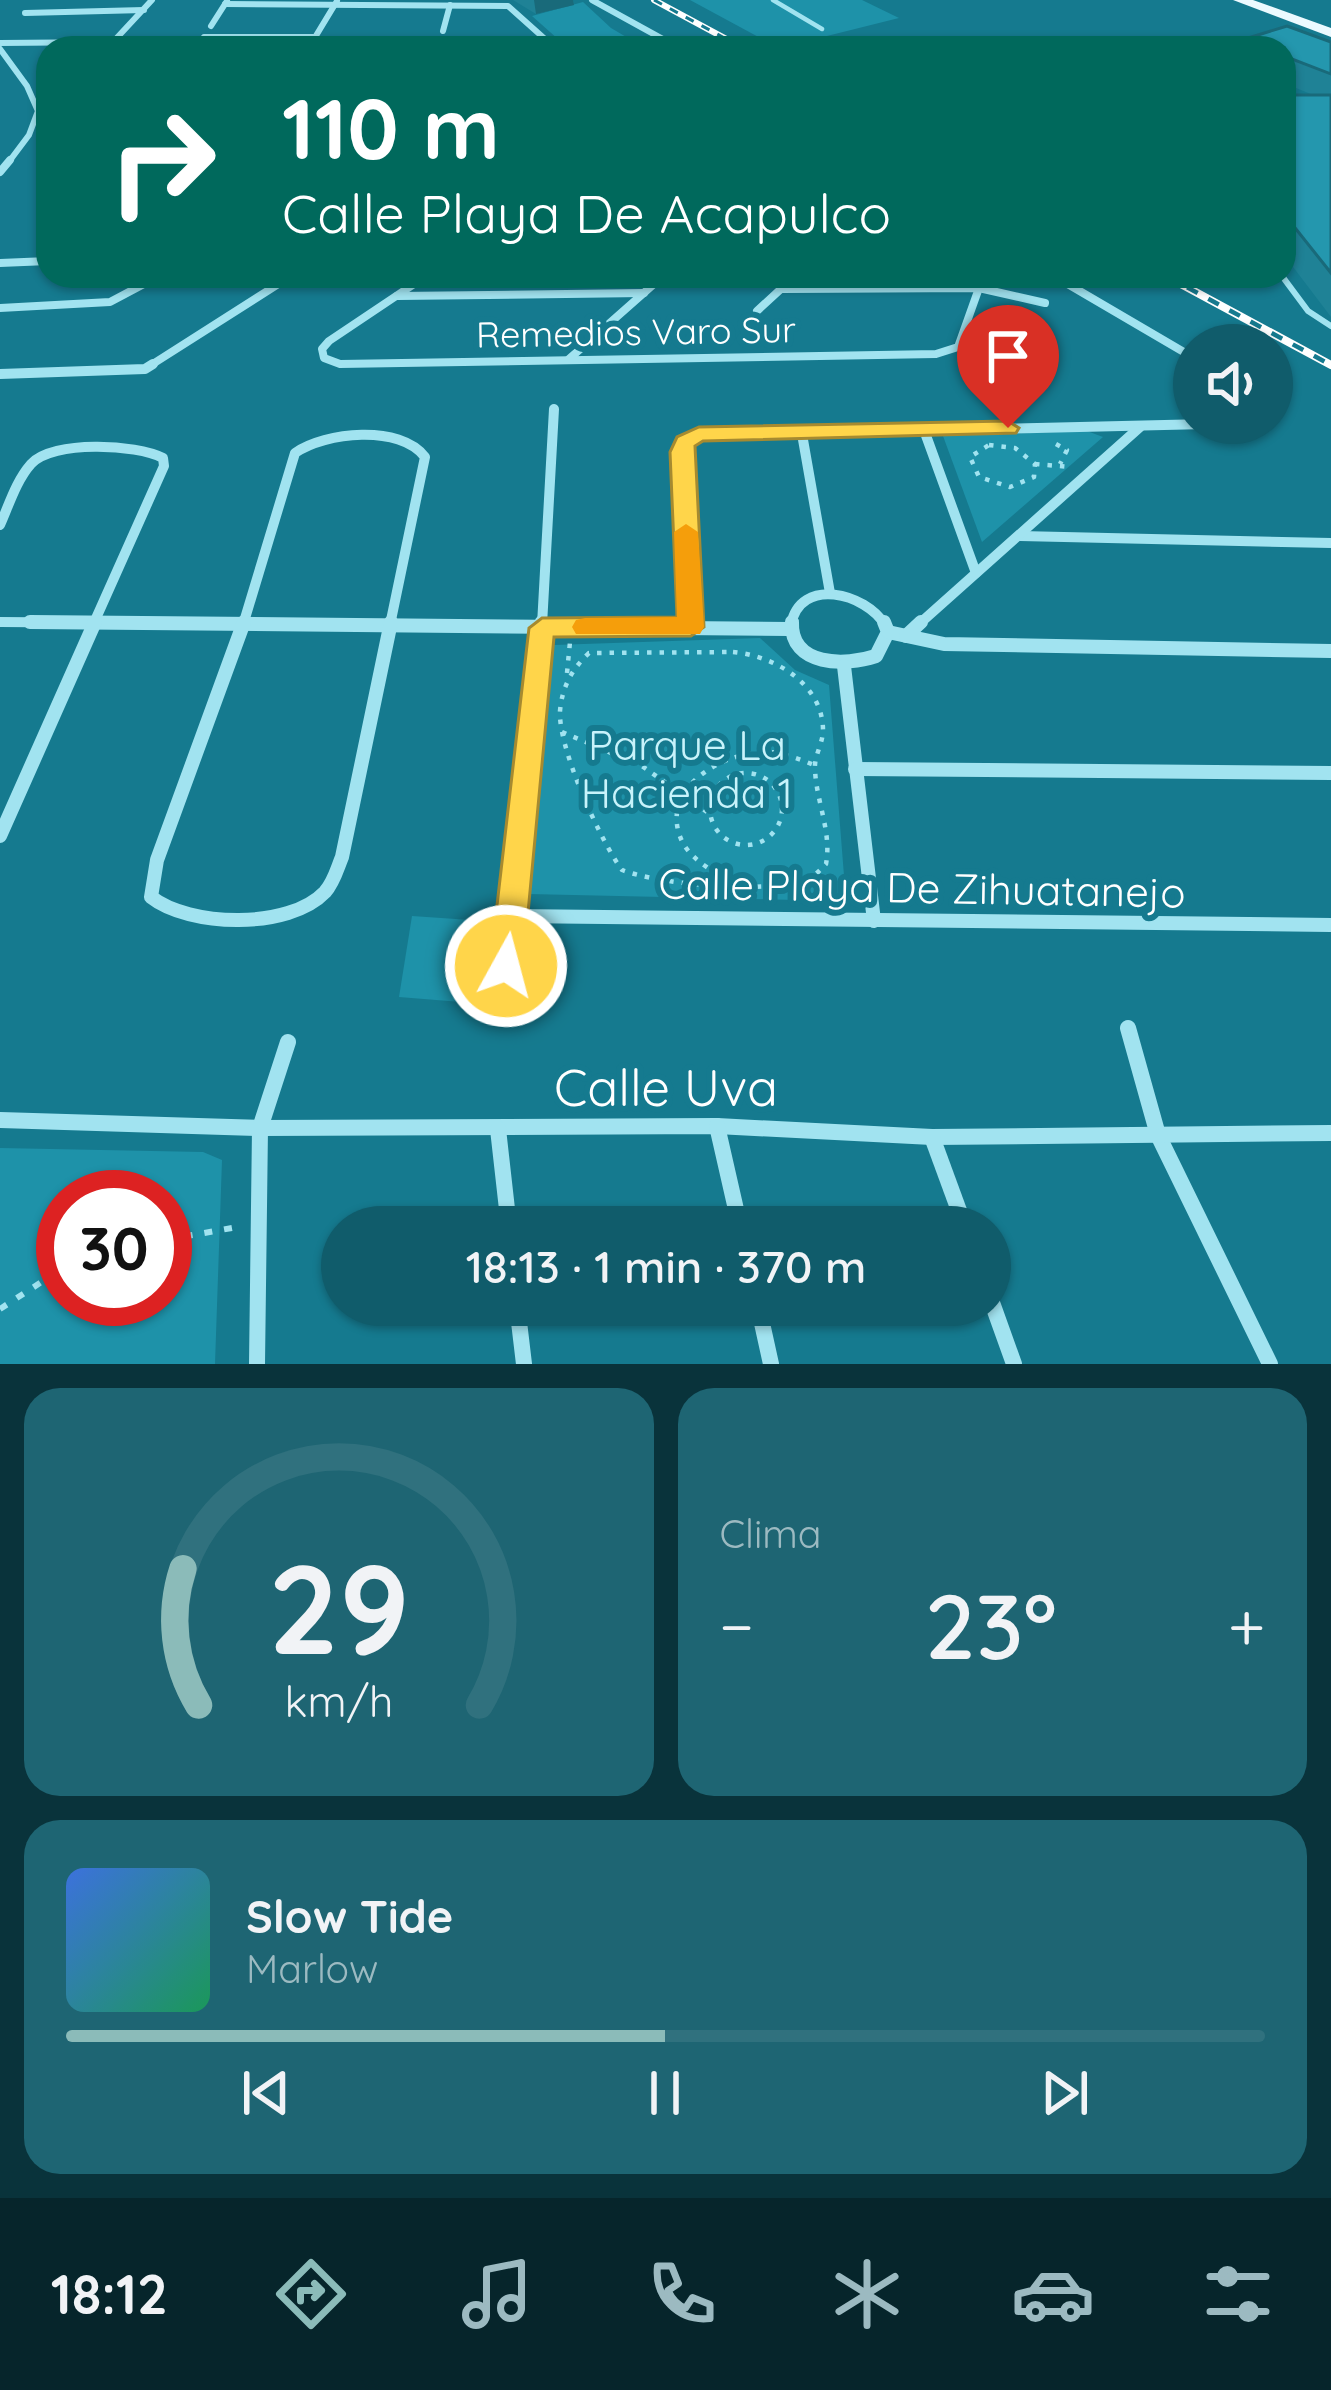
<!DOCTYPE html>
<html lang="es">
<head>
<meta charset="utf-8">
<style>
  :root { --surface:#105c6b; --page:#1e6573; --text:#f1f3f6; --muted:#9cbac1; --line:#30717e; --accent:#8bbbb9 }
  body { margin:0; font-family:Quicksand,sans-serif; background:var(--page); color:var(--text); height:100vh; display:flex; flex-direction:column; font-size:45px; white-space:nowrap }
  * { box-sizing:border-box; margin:0 }
  p { font-size:39px; color:var(--muted) }
  .icon { flex:none; width:66px; height:66px; fill:none; stroke:currentColor; stroke-width:2; stroke-linecap:round; stroke-linejoin:round }
  .map { position:relative; height:1364px; overflow:hidden }
  .details { display:flex; flex-direction:column; gap:24px; padding:24px; background:#09333b; flex:1 }
  .details>* { flex:none }
  .banner { position:absolute; left:36px; top:36px; width:1260px; height:252px; border-radius:36px; box-shadow:0 3px 9px #0004; background:#00695c; color:#fff; overflow:hidden }
  .fabs { position:absolute; left:1173px; top:324px; display:grid; gap:24px }
  .fabs a { display:grid; place-items:center; width:120px; height:120px; border-radius:50%; background:var(--surface); box-shadow:0 3px 9px #0004; font-size:60px }
  .speed { position:absolute; left:36px; top:1170px; display:flex; gap:24px; font-size:60px; font-weight:700; text-align:center }
  .speed>* { display:grid; place-content:center; width:156px; height:156px; border-radius:50%; background:var(--surface); box-shadow:0 3px 9px #0004; line-height:1 }
  .speed .limit { border:18px solid #d22; background:#fff; color:#111 }
  .pin { position:absolute; display:grid; place-items:center; width:102px; height:102px; color:#fff; margin:-123px -51px; border-radius:50% 50% 50% 0; rotate:-45deg; box-shadow:0 0 12px #0007 }
  .pin .icon { rotate:45deg }
  .me { position:absolute; width:132px; margin:-66px; rotate:7deg; stroke-linejoin:round; filter:drop-shadow(0 0 9px #0008) }
  .turn { display:flex; align-items:center; gap:42px; height:252px; padding:0 48px; font-size:54px }
  .turn .icon { width:156px; height:156px; stroke-width:2.5 }
  .turn b { display:block; font-size:84px; line-height:102px }
  .big { font-size:90px; font-weight:600; line-height:1.1 }
  .details .card { flex:1; display:flex; flex-direction:column; justify-content:center; gap:18px; min-width:0; padding:0 42px; border-radius:36px; background:var(--page) }
  .details .dial { align-items:center; gap:0 }
  .dial svg { height:312px; overflow:visible; fill:none; stroke:var(--line); stroke-width:7; stroke-linecap:round; text-anchor:middle }
  .dial text { fill:var(--text); stroke:none }
  .song { display:flex; align-items:center; gap:36px }
  .cover { width:144px; height:144px; border-radius:18px; background:linear-gradient(135deg,hsl(220 70% 55%),hsl(150 70% 35%)) }
  .played { height:12px; border-radius:6px; background:linear-gradient(90deg,var(--accent) 50%,var(--line) 50%) }
  .keys { display:flex; justify-content:space-around; direction:ltr }
  .heat { display:flex; justify-content:space-between; align-items:center; font-size:66px; direction:ltr }
  .details .tiles { flex:1; display:grid; gap:24px; grid-template-columns:1fr 1fr }
  .card:last-child { grid-column:span 2 }
  .trip { position:absolute; left:321px; top:1206px; width:690px; height:120px; border-radius:60px; background:var(--surface); box-shadow:0 3px 9px #0004; font-weight:600; line-height:120px; text-align:center }
  .tab-bar { display:flex; height:192px; justify-content:space-around; align-items:center; background:#06252b; color:var(--muted) }
  .tab-bar .icon { width:84px; height:84px }
  .tab-bar .on { color:var(--accent) }
  .tab-bar b { font-size:54px; color:var(--text) }
  .map>svg:first-child { display:block }
  .green { fill:#1e92a9; fill-rule:evenodd }
  .lines { fill:none; stroke-linecap:round; stroke-linejoin:round }
  .path-far1 { stroke:#a1e3f0; stroke-width:4.5; stroke-dasharray:4.5 8; stroke-linecap:butt }
  .path { stroke:#a1e3f0; stroke-width:6; stroke-dasharray:8 12; stroke-linecap:butt }
  .service-far1 { stroke:#a1e3f0; stroke-width:4.5 }
  .service { stroke:#a1e3f0; stroke-width:6 }
  .minor-far4 { stroke:#a1e3f0; stroke-width:6 }
  .minor-far3 { stroke:#a1e3f0; stroke-width:8 }
  .minor-far2 { stroke:#a1e3f0; stroke-width:10 }
  .minor-far1 { stroke:#a1e3f0; stroke-width:14 }
  .minor { stroke:#a1e3f0; stroke-width:16 }
  .primary { fill:#ebfaff; fill-rule:evenodd }
  .rail-far1-casing { stroke:#fff; stroke-width:6 }
  .rail-casing { stroke:#fff; stroke-width:8 }
  .rail-far1 { stroke:#157a8f; stroke-width:3; stroke-dasharray:9; stroke-linecap:butt }
  .rail { stroke:#157a8f; stroke-width:4.5; stroke-dasharray:12; stroke-linecap:butt }
  .wall { fill:#1f8296 }
  .shaded-wall { fill:#196a7a }
  .building { fill:#2497ae; stroke:#196a7a; stroke-width:3 }
  .route { fill:#ffd54a; stroke:#a68a30; stroke-width:3 }
  .slow { fill:#f59e0b }
  .labels { text-anchor:middle; stroke-width:12; stroke-linejoin:round; paint-order:stroke }
  .far-street-label { font-size:36px; fill:#fff; stroke:#157a8f }
  .park-label { font-size:42px; fill:#c8f3fb; stroke:#157a8f }
  .street-label { font-size:42px; fill:#fff; stroke:#157a8f }
  .near-street-label { font-size:51px; fill:#fff; stroke:#157a8f }
</style>
</head>
<body>
<div class="map">
<svg width="1331" height="1364" viewBox="0 0 1331 1364">
  <rect width="100%" height="100%" fill="#157a8f"/>
  <!-- green -->
  <g class="green">
    <polygon points="690,0 862,0 899,18 779,48"/>
    <polygon points="583,2 611,28 645,48 568,48 532,16"/>
    <polygon points="1087,431 1103,437 982,542 943,436"/>
    <polygon points="760,638 795,670 829,685 846,901 528,894 554,645"/>
    <polygon points="412,916 485,921 473,1003 399,997"/>
    <path d="M0,1148L203,1152L222,1160L215,1364H0ZM165,1197V1299H63V1197Z"/>
  </g>
  <g class="lines">
    <!-- path-far1 -->
    <g class="path-far1">
      <polyline points="1056,444 1067,450 1060,464"/>
      <polygon points="989,445 1015,448 1035,464 1034,477 1010,487 979,477 970,457"/>
      <polyline points="1035,464 1071,467"/>
      <path d="M733,652C776,656 824,685 823,732C822,745 814,757 815,769C816,801 832,832 826,864C819,871 813,878 803,881C763,893 661,885 622,870C600,840 558,748 560,711C562,687 572,669 589,653Z"/>
      <polyline points="567,673 570,642"/>
      <polyline points="562,732 642,766 707,812"/>
      <circle cx="746" cy="809" r="36"/>
      <path d="M728,881C713,871 694,861 684,845C654,791 722,751 768,752C784,753 799,759 814,765"/>
    </g>
    <!-- path -->
    <g class="path">
      <polyline points="165,1240 243,1226"/>
      <polyline points="0,1309 63,1268"/>
    </g>
    <!-- service-far1 -->
    <polyline class="service-far1" points="773,0 822,29"/>
    <!-- service -->
    <polyline class="service" points="1282,276 1308,311 1331,326"/>
    <!-- minor-far4 -->
    <g class="minor-far4">
      <polyline points="592,0 679,48"/>
      <polyline points="225,4 508,6 555,48"/>
      <polyline points="25,13 144,10"/>
      <polyline points="211,26 227,1"/>
      <polyline points="443,31 450,5"/>
      <polyline points="314,39 337,1"/>
      <polyline points="469,42 548,43"/>
      <polyline points="0,43 113,42 152,0"/>
      <polyline points="312,44 403,44"/>
      <polyline points="196,48 204,37 315,37"/>
      <polyline points="0,49 27,86 38,111 29,135 8,163"/>
    </g>
    <!-- minor-far3 -->
    <g class="minor-far3">
      <polyline points="0,172 10,160"/>
      <polyline points="0,263 48,261"/>
      <polyline points="426,276 329,341 322,349 324,358 340,364 936,354 958,347 979,288 966,276"/>
      <polyline points="1054,276 1194,358"/>
      <polyline points="781,289 979,288 1045,303"/>
      <polyline points="397,296 644,293"/>
      <polyline points="0,308 110,302 159,276"/>
      <polyline points="757,311 795,276"/>
      <polyline points="569,359 663,276"/>
      <polyline points="148,367 291,276"/>
    </g>
    <!-- minor-far2 -->
    <g class="minor-far2">
      <polyline points="0,374 145,369 153,364"/>
      <polyline points="924,430 976,573"/>
      <polyline points="802,434 830,593"/>
      <path d="M0,525C9,505 16,481 31,464C53,440 136,444 163,458L164,466L93,625"/>
      <polyline points="1020,536 1331,543"/>
      <polyline points="0,622 368,625"/>
      <path d="M243,625L295,453C325,432 400,424 425,457L390,625"/>
      <polyline points="542,625 554,409"/>
      <polyline points="691,625 682,452 693,436 1249,423"/>
      <path d="M791,625C800,576 866,593 885,625"/>
      <polyline points="918,625 1140,427"/>
    </g>
    <!-- minor-far1 -->
    <g class="minor-far1">
      <polyline points="30,622 789,629"/>
      <path d="M244,622L157,860L151,897C189,927 289,930 325,892C334,882 337,869 342,857L391,622"/>
      <polyline points="691,622 691,627"/>
      <path d="M792,622C790,667 846,666 876,656L888,632L884,622"/>
      <polyline points="888,632 944,644 1331,651"/>
      <polyline points="906,636 921,622"/>
      <polyline points="844,666 874,921"/>
      <polyline points="855,769 1331,773"/>
      <polyline points="0,836 95,622"/>
      <polyline points="513,916 1331,925"/>
      <polyline points="507,952 542,622"/>
    </g>
    <!-- minor -->
    <g class="minor">
      <polyline points="506,966 508,949"/>
      <polyline points="1128,1028 1158,1135 1270,1364"/>
      <polyline points="0,1120 260,1128 717,1126 932,1137 1331,1133"/>
      <polyline points="717,1126 740,1227"/>
      <polyline points="498,1129 509,1227"/>
      <polyline points="932,1137 965,1227"/>
      <polyline points="990,1297 1014,1364"/>
      <polyline points="517,1305 524,1364"/>
      <polyline points="758,1305 771,1364"/>
      <polyline points="257,1364 260,1128 288,1042"/>
    </g>
    <!-- primary -->
    <polygon class="primary" points="1233,0 1253,0 1331,28 1331,37"/>
    <defs>
      <polyline id="rail-far1" points="654,0 743,48"/>
      <polyline id="rail" points="1166,276 1331,365"/>
    </defs>
    <!-- rail-far1 casing -->
    <use href="#rail-far1" class="rail-far1-casing"/>
    <!-- rail casing -->
    <use href="#rail" class="rail-casing"/>
    <!-- rail-far1 -->
    <use href="#rail-far1" class="rail-far1"/>
    <!-- rail -->
    <use href="#rail" class="rail"/>
  </g>
  <!-- wall -->
  <g class="wall">
    <polygon points="513,0 573,0 574,5 536,14"/>
    <polygon points="1242,40 1331,42 1331,317 1284,255 1284,95 1313,95 1284,83 1284,48 1239,48"/>
  </g>
  <!-- shaded-wall -->
  <polygon class="shaded-wall" points="534,0 573,0 574,5 536,14"/>
  <!-- building -->
  <g class="building">
    <polygon points="1287,26 1331,42 1331,74 1284,56 1284,48 1263,48 1242,40"/>
    <polygon points="1284,95 1331,95 1331,273 1284,214"/>
  </g>
  <!-- route -->
  <polygon class="route" points="1008,421 1019,428 1016,433 703,441 695,446 704,627 691,636 554,637 523,966 518,977 506,982 495,977 490,966 529,628 542,618 677,617 670,452 677,437 699,427"/>
  <!-- slow -->
  <polygon class="slow" points="686,524 698,532 704,627 700,634 576,634 572,627 576,620 585,618 677,617 674,532"/>
  <g class="labels">
    <!-- far-street labels -->
    <g class="far-street-label">
      <text transform="translate(636 332) rotate(-1)" y="13">Remedios Varo Sur</text>
    </g>
    <!-- park labels -->
    <g class="park-label">
      <text x="687" y="760">Parque La<tspan x="687" dy="48">Hacienda 1</tspan></text>
    </g>
    <!-- street labels -->
    <g class="street-label">
      <text transform="translate(922 888) rotate(1)" y="15">Calle Playa De Zihuatanejo</text>
    </g>
    <!-- near-street labels -->
    <g class="near-street-label">
      <text x="666" y="1106">Calle Uva</text>
    </g>
  </g>
</svg>
<div class="fabs">
<a><svg class="icon" aria-label="sound" viewBox="0 0 24 24"><path d="M4 9h4l5-4v14l-5-4H4zM17 9q2 3 0 6"/></svg></a>
</div>
<div class="speed"><div class="limit">30</div></div>
<div class="pin" style="left:1008px;top:428px;background:#d93025"><svg class="icon" aria-label="arrive" viewBox="0 0 24 24"><path d="M6 21V4h12l-3 4 3 4H6"/></svg></div>
<svg class="me" style="left:506px;top:966px" viewBox="-20 -20 40 40"><circle r="17" fill="#ffd54a" stroke="#fff" stroke-width="3"/><path d="M0-11L8 9 0 5-8 9z" fill="#fff"/></svg>
<div class="trip">18:13 · 1 min · 370 m</div>
<div class="banner">
<div class="turn"><svg class="icon" aria-label="right" viewBox="0 0 24 24"><path d="M7 20v-9h11M14 6l5 5-5 5"/></svg><div><b>110 m</b>Calle Playa De Acapulco</div></div>
</div>
</div>
<section class="details">
<div class="tiles">
<div class="card dial"><svg viewBox="0 0 100 80">
<path d="M14 69A42 42 0 1 1 86 69"/>
<path d="M14 69A42 42 0 0 1 10 34" stroke="#8bbbb9"/>
<text x="50" y="56" font-size="32" font-weight="700">29</text>
<text x="50" y="72" font-size="11">km/h</text>
</svg></div>
<div class="card"><p>Clima</p>
<div class="heat"><a>−</a><b class="big">23°</b><a>+</a></div>
</div>
<div class="card">
<div class="song"><i class="cover"></i><div><b>Slow Tide</b><p>Marlow</p></div></div>
<div class="played"></div>
<div class="keys"><svg class="icon" aria-label="previous" viewBox="0 0 24 24"><path d="M18 5L8 12l10 7zM5 5v14"/></svg><svg class="icon" aria-label="pause" viewBox="0 0 24 24"><path d="M8 5v14M16 5v14"/></svg><svg class="icon" aria-label="next" viewBox="0 0 24 24"><path d="M6 5l10 7-10 7zM19 5v14"/></svg></div>
</div>
</div>
</section>
<nav class="tab-bar">
<b>18:12</b>
<svg class="icon on" aria-label="directions" viewBox="0 0 24 24"><path d="M12 3l9 9-9 9-9-9zM9 14v-3h6M13 9l2 2-2 2"/></svg>
<svg class="icon" aria-label="music" viewBox="0 0 24 24"><path d="M9 18V5l10-2v13"/><circle cx="6" cy="18" r="3"/><circle cx="16" cy="16" r="3"/></svg>
<svg class="icon" aria-label="phone" viewBox="0 0 24 24"><path d="M5 4h4l2 5-3 2q2 4 5 5l2-3 5 2v4C11 20 4 13 5 4z"/></svg>
<svg class="icon" aria-label="climate" viewBox="0 0 24 24"><path d="M12 3v18M4 7l16 10M4 17L20 7"/></svg>
<svg class="icon" aria-label="car" viewBox="0 0 24 24"><path d="M5 17H2v-5l4-1 3-4h7l3 4 3 1v5h-3M9 17h6M6 11h13"/><circle cx="7" cy="17" r="2"/><circle cx="17" cy="17" r="2"/></svg>
<svg class="icon" aria-label="filters" viewBox="0 0 24 24"><path d="M4 7h16M4 17h16"/><circle cx="9" cy="7" r="2"/><circle cx="15" cy="17" r="2"/></svg>
</nav>
</body>
</html>
